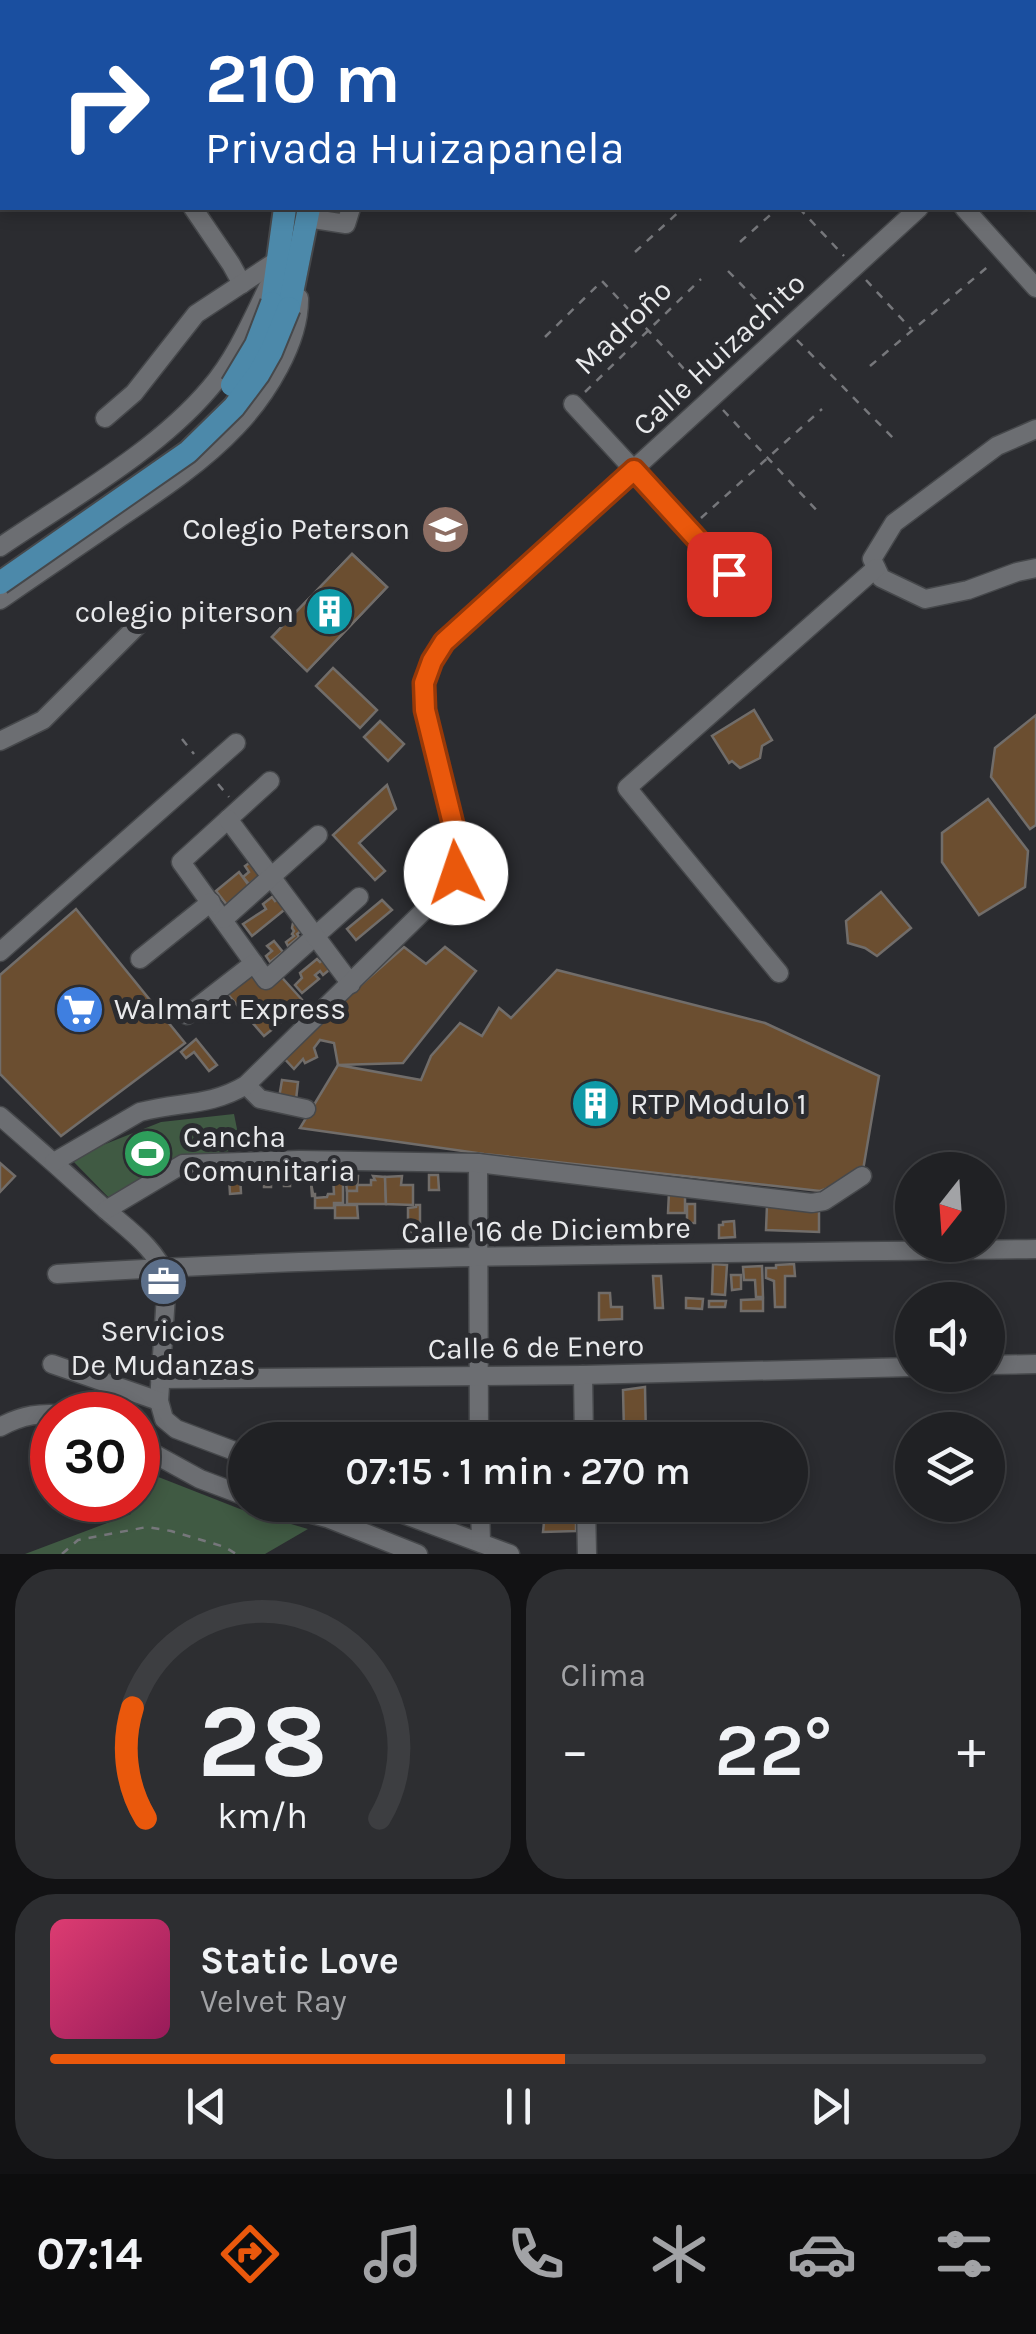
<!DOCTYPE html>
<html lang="es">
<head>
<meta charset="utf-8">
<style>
  :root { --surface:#202124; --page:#2d2e31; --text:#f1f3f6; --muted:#a2a3a6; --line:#3d3e41; --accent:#ea580c }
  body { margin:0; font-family:Karla,sans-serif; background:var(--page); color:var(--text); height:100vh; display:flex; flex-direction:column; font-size:38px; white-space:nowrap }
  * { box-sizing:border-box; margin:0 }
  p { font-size:32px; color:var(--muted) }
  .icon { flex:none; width:55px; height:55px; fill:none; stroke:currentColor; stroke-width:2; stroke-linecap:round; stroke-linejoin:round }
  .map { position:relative; height:1554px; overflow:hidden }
  .sheet { display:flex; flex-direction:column; gap:15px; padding:15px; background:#121214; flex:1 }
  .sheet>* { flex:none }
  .guide { position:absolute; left:0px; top:0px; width:1038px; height:210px; box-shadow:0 5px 15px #0003,0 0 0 2px var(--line); background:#1a4fa0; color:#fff; overflow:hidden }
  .needle { width:65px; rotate:197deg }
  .controls { position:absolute; left:895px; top:1152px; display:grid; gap:20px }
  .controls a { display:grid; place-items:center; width:110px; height:110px; border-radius:50%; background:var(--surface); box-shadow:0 5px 15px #0003,0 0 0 2px var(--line); font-size:50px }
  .speed { position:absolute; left:30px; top:1392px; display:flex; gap:20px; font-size:50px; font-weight:700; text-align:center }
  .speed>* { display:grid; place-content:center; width:130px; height:130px; border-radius:50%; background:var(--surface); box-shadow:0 5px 15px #0003,0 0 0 2px var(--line); line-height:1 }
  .speed .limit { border:15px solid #d22; background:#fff; color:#111 }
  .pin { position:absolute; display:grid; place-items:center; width:85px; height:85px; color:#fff; margin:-42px; border-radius:20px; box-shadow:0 5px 15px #0006 }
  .me { position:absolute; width:110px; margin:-55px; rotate:356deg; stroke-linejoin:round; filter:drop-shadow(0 0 8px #0008) }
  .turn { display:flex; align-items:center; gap:35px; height:210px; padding:0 40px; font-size:45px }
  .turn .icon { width:130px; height:130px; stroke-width:2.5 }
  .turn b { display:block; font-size:70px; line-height:85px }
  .big { font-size:75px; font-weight:600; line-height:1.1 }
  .sheet .tile { flex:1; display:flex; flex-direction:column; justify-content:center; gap:15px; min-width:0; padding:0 35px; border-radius:40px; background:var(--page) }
  .sheet .dial { align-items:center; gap:0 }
  .dial svg { height:260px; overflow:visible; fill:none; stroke:var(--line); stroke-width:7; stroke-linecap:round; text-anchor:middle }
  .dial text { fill:var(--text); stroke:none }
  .song { display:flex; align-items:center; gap:30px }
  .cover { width:120px; height:120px; border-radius:15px; background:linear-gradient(135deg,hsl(340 70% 55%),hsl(330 70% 35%)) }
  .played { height:10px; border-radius:5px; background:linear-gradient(90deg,var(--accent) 55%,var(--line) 55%) }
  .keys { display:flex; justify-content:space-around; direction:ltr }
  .heat { display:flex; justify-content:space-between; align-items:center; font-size:55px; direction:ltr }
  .sheet .tiles { flex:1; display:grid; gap:15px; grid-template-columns:1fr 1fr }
  .tile:last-child { grid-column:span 2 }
  .trip { position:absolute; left:228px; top:1422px; width:580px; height:100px; border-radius:50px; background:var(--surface); box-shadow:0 5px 15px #0003,0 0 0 2px var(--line); font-weight:600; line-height:100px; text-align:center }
  .dock { display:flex; height:160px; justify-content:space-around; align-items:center; background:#0d0d0e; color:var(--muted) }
  .dock .icon { width:70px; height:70px }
  .dock .on { color:var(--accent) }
  .dock b { font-size:45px; color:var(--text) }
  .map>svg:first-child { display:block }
  .green { fill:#405a43 }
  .building { fill:#6b4e30; stroke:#716d6a; stroke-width:2.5 }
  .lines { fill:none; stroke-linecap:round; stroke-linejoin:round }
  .minor-casing { stroke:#46484b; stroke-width:21 }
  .major-casing { stroke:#46484b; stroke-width:26 }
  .path { stroke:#76777b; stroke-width:2.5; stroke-dasharray:8 8; stroke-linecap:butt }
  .minor { stroke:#6c6e72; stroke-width:18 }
  .major { stroke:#4c89aa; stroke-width:22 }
  .major-bridge-casing { stroke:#46484b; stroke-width:26; stroke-linecap:butt }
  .major-bridge { stroke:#4c89aa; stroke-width:22 }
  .route-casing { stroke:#983908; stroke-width:25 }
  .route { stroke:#ea580c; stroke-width:18 }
  .labels { text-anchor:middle; stroke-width:10; stroke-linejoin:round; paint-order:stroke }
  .street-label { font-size:30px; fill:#e8e9eb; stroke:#2b2c30 }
  .poi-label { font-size:30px; fill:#e8e9eb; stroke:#2b2c30; text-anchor:start }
</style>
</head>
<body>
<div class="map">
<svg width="1036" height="1554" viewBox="0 0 1036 1554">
  <rect width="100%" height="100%" fill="#2b2c30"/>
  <!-- green -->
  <g class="green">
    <polygon points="234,1114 241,1149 179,1160 113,1202 70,1158 161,1122"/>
    <polygon points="138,1469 240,1509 308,1529 265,1554 25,1554 131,1514 130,1500 138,1500"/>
  </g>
  <!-- building -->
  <g class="building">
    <polygon points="352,554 387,587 307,671 272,637"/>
    <polygon points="352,554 387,587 307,671 272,637"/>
    <polygon points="333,668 377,710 360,728 316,686"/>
    <polygon points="754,710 772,740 762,746 760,758 740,768 732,761 729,763 712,736"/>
    <polygon points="1036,715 1036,825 1030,829 991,777 995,748"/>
    <polygon points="380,721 404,744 388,761 364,737"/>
    <polygon points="387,785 396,809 359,843 385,871 375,880 333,835"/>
    <polygon points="988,799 1028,851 1025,887 979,915 942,862 942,833"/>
    <polygon points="252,861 262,874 249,884 243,877 249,872 245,866"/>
    <polygon points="239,872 250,887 227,905 216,891"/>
    <polygon points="881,892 911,928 877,956 865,948 848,943 846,921"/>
    <polygon points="272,897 275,901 281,897 289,906 252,936 243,924 266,909 263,904"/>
    <polygon points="382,900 392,910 356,940 347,929"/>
    <polygon points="76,909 185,1043 61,1136 0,1074 0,975"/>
    <polygon points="299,918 305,928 297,934 299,937 288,946 286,942 294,936 292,934 294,931 292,928 293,923"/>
    <polygon points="274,941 283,952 270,962 266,956 272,951 267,946"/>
    <polygon points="404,947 426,964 445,947 476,971 403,1063 338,1065 334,1043 320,1040 314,1048 317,1057 305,1063 303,1059 294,1069 281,1055"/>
    <polygon points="326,957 334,966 323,975 320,971 315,975 319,979 302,993 295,985 302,978 300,973 317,959 320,962"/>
    <polygon points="557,970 765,1023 879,1076 862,1176 820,1191 484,1154 300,1128 338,1065 421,1080 431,1056 460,1023 482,1036 499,1008 511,1018"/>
    <polygon points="261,971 276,971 305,1003 264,1036 224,990"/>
    <polygon points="196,1039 217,1065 209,1071 194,1052 186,1058 181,1052"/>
    <polygon points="282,1080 298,1082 296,1100 279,1098"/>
    <polygon points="0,1163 15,1176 0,1192"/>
    <polygon points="271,1173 271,1187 264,1187 264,1174"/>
    <polygon points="284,1173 295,1173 295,1182 290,1181 290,1186 284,1186"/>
    <polygon points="240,1175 241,1193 230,1194 229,1176"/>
    <polygon points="333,1175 343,1175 343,1203 334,1203 334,1208 315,1208 315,1196 312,1196 311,1183 313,1194 315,1194 315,1198 327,1197 328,1194 334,1194"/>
    <polygon points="429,1175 438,1175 439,1190 429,1190"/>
    <polygon points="345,1176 358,1176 357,1191 347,1191"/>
    <polygon points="373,1176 385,1177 386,1204 347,1204 347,1191 357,1191 357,1185 371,1185 371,1180 375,1180"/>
    <polygon points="402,1176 401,1185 413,1185 413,1205 386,1204 385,1177"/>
    <polygon points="669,1192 685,1193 685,1213 668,1213"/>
    <rect x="687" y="1204" width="8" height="19"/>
    <polygon points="335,1205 357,1205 358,1218 335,1218"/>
    <polygon points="416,1205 420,1205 420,1232 408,1232 408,1208 416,1207"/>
    <polygon points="767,1205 819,1207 819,1232 766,1230"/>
    <polygon points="734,1221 735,1237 719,1238 719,1225 723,1225 723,1222"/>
    <polygon points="713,1264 727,1265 725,1295 712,1294"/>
    <polygon points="794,1264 795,1276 785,1276 785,1307 775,1307 774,1281 766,1278 766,1268 776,1268 776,1265"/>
    <polygon points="762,1266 763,1297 756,1297 755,1280 744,1280 743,1267"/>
    <polygon points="731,1275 741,1275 741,1289 732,1290"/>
    <polygon points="653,1276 661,1276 663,1308 655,1308"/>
    <polygon points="599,1293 610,1293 611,1307 622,1307 622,1319 599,1320"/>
    <polygon points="686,1298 703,1299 702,1309 686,1308"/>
    <polygon points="763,1299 763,1311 741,1311 741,1300"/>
    <polygon points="709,1301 726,1301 725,1307 709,1307"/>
    <polygon points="645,1387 646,1439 637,1439 636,1436 628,1435 628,1432 624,1432 623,1390"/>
    <polygon points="453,1505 474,1505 474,1516 454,1511"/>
    <polygon points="549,1516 576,1516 576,1531 543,1532 544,1522 549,1521"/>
  </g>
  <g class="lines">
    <defs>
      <g id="minor">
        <polyline points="905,0 908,2"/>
        <polyline points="1035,21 1036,21"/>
        <polyline points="1035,111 1036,112"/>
        <polyline points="193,208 231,264 242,284"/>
        <polyline points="964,208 1036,288"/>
        <polyline points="307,218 346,224 351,208"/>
        <polyline points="573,404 729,573"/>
        <polyline points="105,418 134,393 196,314 278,260"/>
        <polyline points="1036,429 997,446 894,523 872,559 881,578 925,599 968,590 1017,572 1036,568"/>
        <path d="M0,547C69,500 156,452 210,388C235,359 251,322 268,287"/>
        <path d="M0,600C40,572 81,545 121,517C161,490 203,462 236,427C266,396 300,342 299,298"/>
        <polyline points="0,741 43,720 139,624"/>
        <polyline points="270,781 181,862 266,980 359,897"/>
        <polyline points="228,819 351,984"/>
        <polyline points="224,919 318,835"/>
        <polyline points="0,952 236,743"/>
        <polyline points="140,959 211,902"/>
        <polyline points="779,973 627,788 876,568"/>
        <polyline points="187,1015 254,963"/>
        <polyline points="246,1085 260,1099 306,1109"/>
        <path d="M0,1116C36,1147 71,1178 106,1210C129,1230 158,1250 167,1280L159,1401L164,1419L176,1429L245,1455"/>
        <path d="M54,1162L140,1112C180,1101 209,1107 246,1085L448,887L457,873L460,852L425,710V683L432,661L444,643L919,208"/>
        <polyline points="478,1163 479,1440"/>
        <polyline points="106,1210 183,1164 299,1160 478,1163 812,1203 824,1201 862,1176"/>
        <path d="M57,1274C383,1253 710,1254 1036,1249"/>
        <polyline points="52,1364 159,1401"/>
        <polyline points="988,1365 1036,1364"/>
        <polyline points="583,1375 584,1440"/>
        <polyline points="160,1379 583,1375 912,1367"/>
        <path d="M0,1427C22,1415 41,1412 66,1415"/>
        <polyline points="138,1445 200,1479 245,1496"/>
        <polyline points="278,1505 327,1518 418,1554"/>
        <polyline points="379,1505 510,1554"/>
        <polyline points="480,1505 481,1543"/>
        <polyline points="586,1505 587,1554"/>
      </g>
      <g id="major">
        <polyline points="392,2 394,0"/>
        <polyline points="431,2 433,0"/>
        <polyline points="272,303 285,208"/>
        <polyline points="289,308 309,208"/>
      </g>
    </defs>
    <!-- minor casing -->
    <use href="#minor" class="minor-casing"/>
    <!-- major casing -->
    <use href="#major" class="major-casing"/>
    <!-- path -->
    <g class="path">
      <polyline points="799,208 844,256"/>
      <polyline points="740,242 778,208"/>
      <polyline points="635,252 683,208"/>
      <polyline points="728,271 773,317"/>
      <polyline points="866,280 911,329"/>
      <polyline points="545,337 602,281 700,386"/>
      <polyline points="797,340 894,439"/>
      <polyline points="870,366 991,264"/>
      <polyline points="585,392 701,279"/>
      <polyline points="723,410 821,515"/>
      <polyline points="701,518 822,409"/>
      <polyline points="182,739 194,754"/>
      <polyline points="218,784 229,797"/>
      <polyline points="62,1554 78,1540 147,1527 171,1531 225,1547 236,1554"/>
    </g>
    <!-- minor -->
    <use href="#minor" class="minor"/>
    <!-- major -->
    <use href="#major" class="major"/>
    <defs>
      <g id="major-bridge">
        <polyline points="232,385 256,345 272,303"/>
        <polyline points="0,583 188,452 234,407 258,375 271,352 289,308"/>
      </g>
    </defs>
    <!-- major-bridge casing -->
    <use href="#major-bridge" class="major-bridge-casing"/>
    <!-- major-bridge -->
    <use href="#major-bridge" class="major-bridge"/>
  </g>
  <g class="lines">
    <defs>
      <polyline id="route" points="456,873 460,852 425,710 424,683 432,661 444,642 634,470 729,574"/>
    </defs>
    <!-- route casing -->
    <use href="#route" class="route-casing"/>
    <!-- route -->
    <use href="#route" class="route"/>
  </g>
  <!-- icons -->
  <defs>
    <symbol id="school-disc" viewBox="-11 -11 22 22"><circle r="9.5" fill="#8d6e63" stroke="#2b2c30"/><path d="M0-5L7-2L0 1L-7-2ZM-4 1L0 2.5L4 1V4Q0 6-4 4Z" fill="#fff"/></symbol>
    <symbol id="building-disc" viewBox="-11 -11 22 22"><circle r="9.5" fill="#0f9aa8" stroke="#2b2c30"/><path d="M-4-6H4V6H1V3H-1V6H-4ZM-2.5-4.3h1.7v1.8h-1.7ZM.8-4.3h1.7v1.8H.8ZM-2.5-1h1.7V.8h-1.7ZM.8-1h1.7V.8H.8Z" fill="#fff"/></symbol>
    <symbol id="supermarket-disc" viewBox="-11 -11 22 22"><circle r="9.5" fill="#3f7fe0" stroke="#2b2c30"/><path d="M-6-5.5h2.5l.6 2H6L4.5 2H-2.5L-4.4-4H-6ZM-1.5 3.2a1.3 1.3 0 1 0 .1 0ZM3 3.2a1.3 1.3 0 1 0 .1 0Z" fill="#fff"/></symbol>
    <symbol id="stadium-disc" viewBox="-11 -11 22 22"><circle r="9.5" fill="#2e9e5b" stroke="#2b2c30"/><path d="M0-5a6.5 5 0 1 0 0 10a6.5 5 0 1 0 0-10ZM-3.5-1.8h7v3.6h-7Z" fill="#fff"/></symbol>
    <symbol id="office-disc" viewBox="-11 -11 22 22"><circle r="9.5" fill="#5c6f8a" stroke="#2b2c30"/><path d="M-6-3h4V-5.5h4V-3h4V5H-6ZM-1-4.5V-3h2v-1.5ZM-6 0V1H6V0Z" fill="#fff"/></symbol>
  </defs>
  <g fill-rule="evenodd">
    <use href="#school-disc" x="418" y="502" width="55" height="55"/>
    <use href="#building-disc" x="302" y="584" width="55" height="55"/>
    <use href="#supermarket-disc" x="52" y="982" width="55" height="55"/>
    <use href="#building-disc" x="568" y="1076" width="55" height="55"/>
    <use href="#stadium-disc" x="120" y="1126" width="55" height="55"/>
    <use href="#office-disc" x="136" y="1254" width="55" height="55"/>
  </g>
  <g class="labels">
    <!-- street labels -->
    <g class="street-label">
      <text transform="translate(623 327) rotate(-44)" y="10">Madroño</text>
      <text transform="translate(719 354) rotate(-43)" y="10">Calle Huizachito</text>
      <text transform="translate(546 1230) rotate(-1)" y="10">Calle 16 de Diciembre</text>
      <text transform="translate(536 1347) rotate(-1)" y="10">Calle 6 de Enero</text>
    </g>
    <!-- poi labels -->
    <g class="poi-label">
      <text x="410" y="539" text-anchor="end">Colegio Peterson</text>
      <text x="294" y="622" text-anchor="end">colegio piterson</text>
      <text x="114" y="1019">Walmart Express</text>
      <text x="630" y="1114">RTP Modulo 1</text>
      <text x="183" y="1147">Cancha<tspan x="183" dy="34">Comunitaria</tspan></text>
      <text x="163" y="1341" text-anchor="middle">Servicios<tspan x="163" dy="34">De Mudanzas</tspan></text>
    </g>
  </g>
</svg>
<div class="controls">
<a><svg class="needle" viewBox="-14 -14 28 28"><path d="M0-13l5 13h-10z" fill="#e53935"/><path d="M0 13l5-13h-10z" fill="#a2a3a6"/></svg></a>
<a><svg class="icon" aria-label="sound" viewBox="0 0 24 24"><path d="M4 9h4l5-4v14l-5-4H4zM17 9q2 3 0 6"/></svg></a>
<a><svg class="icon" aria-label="layers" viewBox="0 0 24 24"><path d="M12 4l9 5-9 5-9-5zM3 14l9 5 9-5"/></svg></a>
</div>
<div class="speed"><div class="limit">30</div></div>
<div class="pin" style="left:729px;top:574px;background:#d93025"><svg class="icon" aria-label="arrive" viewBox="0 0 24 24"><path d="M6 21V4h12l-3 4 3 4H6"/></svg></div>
<svg class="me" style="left:456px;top:873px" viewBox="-20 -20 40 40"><circle r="19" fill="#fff"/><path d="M0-13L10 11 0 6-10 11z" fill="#ea580c"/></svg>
<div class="trip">07:15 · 1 min · 270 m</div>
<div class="guide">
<div class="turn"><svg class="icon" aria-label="right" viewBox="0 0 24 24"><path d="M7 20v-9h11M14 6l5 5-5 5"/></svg><div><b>210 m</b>Privada Huizapanela</div></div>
</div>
</div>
<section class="sheet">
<div class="tiles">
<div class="tile dial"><svg viewBox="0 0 100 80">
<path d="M14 69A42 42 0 1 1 86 69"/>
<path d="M14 69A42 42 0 0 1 10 35" stroke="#ea580c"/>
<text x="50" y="56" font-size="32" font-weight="700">28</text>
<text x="50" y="72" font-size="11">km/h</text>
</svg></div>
<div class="tile"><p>Clima</p>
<div class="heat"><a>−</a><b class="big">22°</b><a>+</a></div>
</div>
<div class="tile">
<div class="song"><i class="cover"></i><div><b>Static Love</b><p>Velvet Ray</p></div></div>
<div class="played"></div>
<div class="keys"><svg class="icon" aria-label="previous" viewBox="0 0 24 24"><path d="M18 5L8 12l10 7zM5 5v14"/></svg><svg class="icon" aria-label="pause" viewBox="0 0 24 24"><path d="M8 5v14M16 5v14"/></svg><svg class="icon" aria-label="next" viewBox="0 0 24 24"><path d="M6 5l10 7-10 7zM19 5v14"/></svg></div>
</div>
</div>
</section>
<nav class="dock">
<b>07:14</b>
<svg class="icon on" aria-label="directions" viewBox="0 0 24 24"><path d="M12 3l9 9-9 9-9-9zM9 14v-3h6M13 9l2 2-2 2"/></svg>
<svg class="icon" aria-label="music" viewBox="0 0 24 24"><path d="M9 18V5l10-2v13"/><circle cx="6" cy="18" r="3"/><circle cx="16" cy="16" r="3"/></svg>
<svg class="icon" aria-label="phone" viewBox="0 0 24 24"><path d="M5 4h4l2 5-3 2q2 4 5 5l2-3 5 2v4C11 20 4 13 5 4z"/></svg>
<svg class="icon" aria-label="climate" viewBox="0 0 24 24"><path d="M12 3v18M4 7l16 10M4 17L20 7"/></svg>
<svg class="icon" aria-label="car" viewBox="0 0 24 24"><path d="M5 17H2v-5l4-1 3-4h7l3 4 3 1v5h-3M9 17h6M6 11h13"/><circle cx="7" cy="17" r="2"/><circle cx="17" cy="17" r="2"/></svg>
<svg class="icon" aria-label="filters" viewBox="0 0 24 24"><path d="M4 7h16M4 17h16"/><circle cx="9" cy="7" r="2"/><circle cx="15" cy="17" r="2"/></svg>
</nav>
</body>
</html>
